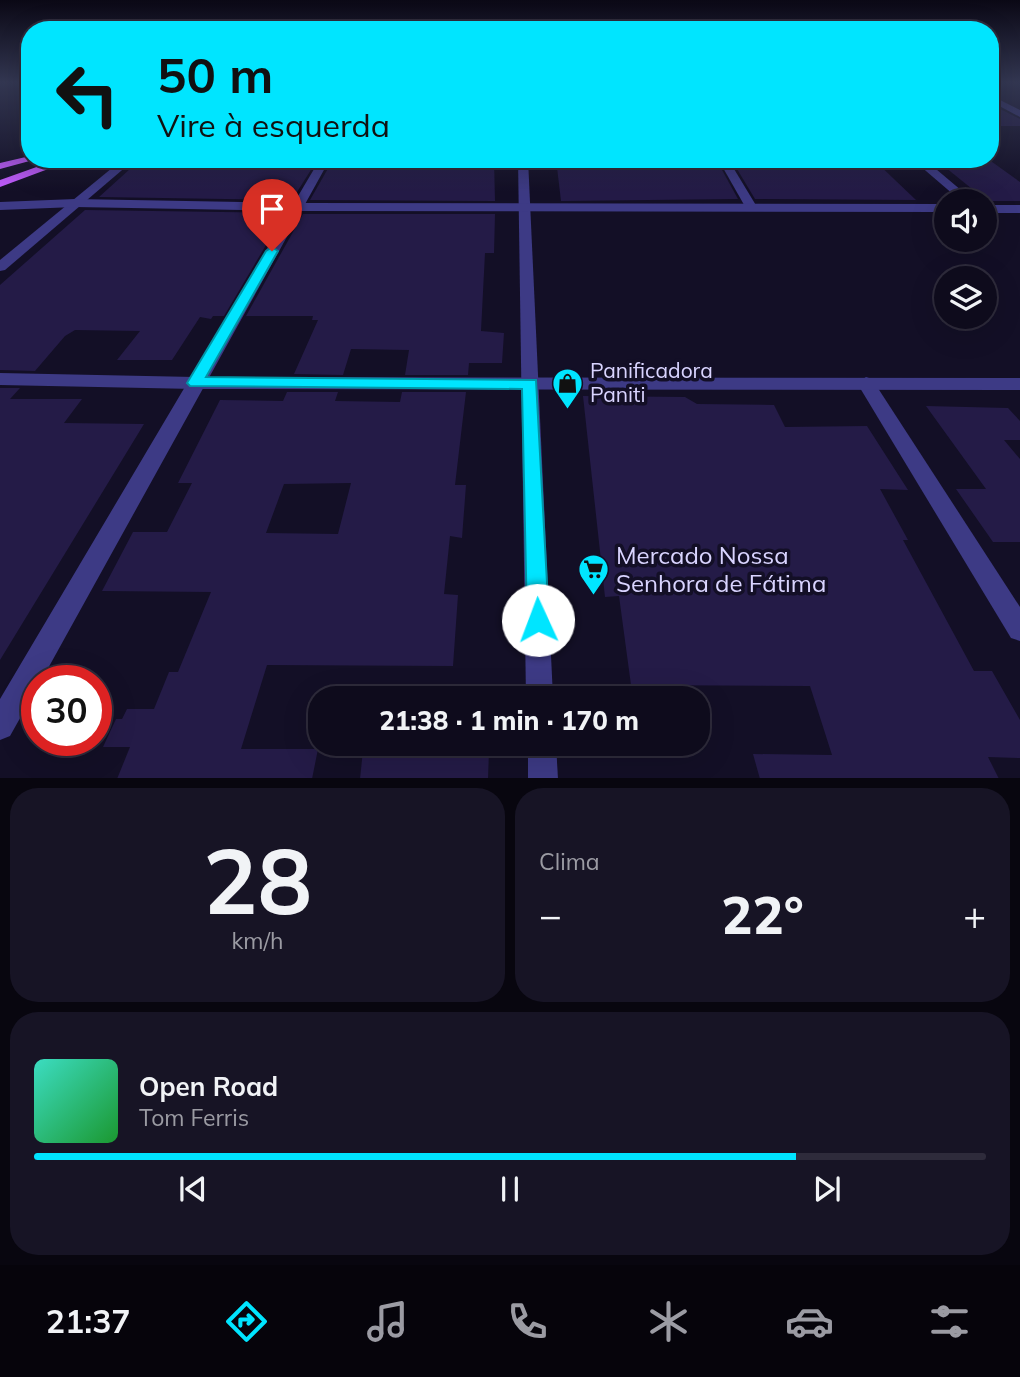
<!DOCTYPE html>
<html lang="pt">
<head>
<meta charset="utf-8">
<style>
  :root { --surface:#0e0b1c; --page:#171425; --text:#f1f3f6; --muted:#9b9ba3; --line:#2e2b3b; --accent:#00e5ff }
  body { margin:0; font-family:Mulish,sans-serif; background:var(--page); color:var(--text); height:100vh; display:flex; flex-direction:column; font-size:26px; white-space:nowrap }
  * { box-sizing:border-box; margin:0 }
  p { font-size:23px; color:var(--muted) }
  .icon { flex:none; width:38px; height:38px; fill:none; stroke:currentColor; stroke-width:2; stroke-linecap:round; stroke-linejoin:round }
  .map { position:relative; height:778px; overflow:hidden }
  .drawer { display:flex; flex-direction:column; gap:10px; padding:10px; background:#08060f; flex:1 }
  .drawer>* { flex:none }
  .top-card { position:absolute; left:21px; top:21px; width:978px; height:147px; border-radius:28px; box-shadow:0 7px 28px #0002,0 0 0 2px var(--line); background:#00e5ff; color:#111; overflow:hidden }
  .fabs { position:absolute; left:934px; top:189px; display:grid; gap:14px }
  .fabs a { display:grid; place-items:center; width:63px; height:63px; border-radius:50%; background:var(--surface); box-shadow:0 7px 28px #0002,0 0 0 2px var(--line); font-size:35px }
  .speed { position:absolute; left:21px; top:665px; display:flex; gap:14px; font-size:35px; font-weight:700; text-align:center }
  .speed>* { display:grid; place-content:center; width:91px; height:91px; border-radius:50%; background:var(--surface); box-shadow:0 7px 28px #0002,0 0 0 2px var(--line); line-height:1 }
  .speed .limit { border:10px solid #d22; background:#fff; color:#111 }
  .pin { position:absolute; display:grid; place-items:center; width:60px; height:60px; color:#fff; margin:-72px -30px; border-radius:50% 50% 50% 0; rotate:-45deg; box-shadow:0 0 7px #0007 }
  .pin .icon { rotate:45deg }
  .me { position:absolute; width:77px; margin:-38px; rotate:358deg; stroke-linejoin:round; filter:drop-shadow(0 0 5px #0008) }
  .turn { display:flex; align-items:center; gap:24px; height:147px; padding:0 21px; font-size:32px }
  .turn .icon { width:91px; height:91px; stroke-width:2.5 }
  .turn b { display:block; font-size:49px; line-height:60px }
  .big { font-size:52px; font-weight:800; line-height:1.1 }
  .drawer .tile { flex:1; display:flex; flex-direction:column; justify-content:center; gap:10px; min-width:0; padding:0 24px; border-radius:28px; background:var(--page) }
  .drawer .dial { align-items:center; gap:0 }
  .dial b { font-size:91px; line-height:1 }
  .song { display:flex; align-items:center; gap:21px }
  .cover { width:84px; height:84px; border-radius:10px; background:linear-gradient(135deg,hsl(170 70% 55%),hsl(130 70% 35%)) }
  .played { height:7px; border-radius:4px; background:linear-gradient(90deg,var(--accent) 80%,var(--line) 80%) }
  .keys { display:flex; justify-content:space-around; direction:ltr }
  .heat { display:flex; justify-content:space-between; align-items:center; font-size:38px; direction:ltr }
  .drawer .tiles { flex:1; display:grid; gap:10px; grid-template-columns:1fr 1fr }
  .tile:last-child { grid-column:span 2 }
  .trip { position:absolute; left:308px; top:686px; width:402px; height:70px; border-radius:28px; background:var(--surface); box-shadow:0 7px 28px #0002,0 0 0 2px var(--line); font-weight:800; line-height:70px; text-align:center }
  .tab-bar { display:flex; height:112px; justify-content:space-around; align-items:center; background:#06040b; color:var(--muted) }
  .tab-bar .icon { width:49px; height:49px }
  .tab-bar .current { color:var(--accent) }
  .tab-bar b { font-size:32px; color:var(--text) }
  .map>svg:first-child { display:block }
  .building { fill:#241b47; fill-rule:evenodd }
  .lines { fill:none; stroke-linecap:round; stroke-linejoin:round }
  .minor { fill:#3d3a85; fill-rule:evenodd }
  .tertiary { fill:#3d3a85; fill-rule:evenodd }
  .primary { fill:#c25bff; fill-rule:evenodd }
  .route { fill:#00e5ff; stroke:#0095a6; stroke-width:2 }
  .labels { text-anchor:middle; stroke-width:7; stroke-linejoin:round; paint-order:stroke }
  .poi-label { font-size:21px; fill:#d9d4ff; stroke:#130f26; text-anchor:start }
  .near-poi-label { font-size:24px; fill:#d9d4ff; stroke:#130f26; text-anchor:start }
</style>
</head>
<body>
<div class="map">
<svg width="1020" height="779" viewBox="0 0 1020 779">
  <rect width="100%" height="100%" fill="#130f26"/>
  <!-- building -->
  <g class="building">
    <polygon points="990,104 1020,119 1020,126 990,126"/>
    <polygon points="141,159 279,159 275,165 314,165 292,200 99,197"/>
    <polygon points="382,159 494,159 495,201 310,200 330,165 380,165"/>
    <polygon points="556,159 716,159 738,199 561,201"/>
    <polygon points="731,159 873,159 916,200 755,199"/>
    <polygon points="935,159 988,159 1020,182 1020,201 987,201"/>
    <polygon points="85,210 285,213 224,316 213,316 211,319 200,317 172,360 117,360 140,331 75,330 65,336 35,371 0,370 0,285"/>
    <polygon points="303,214 495,214 494,253 485,253 481,331 504,333 502,363 469,363 468,375 405,375 409,350 351,349 343,375 294,374 318,320 312,320 313,316 246,316"/>
    <polygon points="0,388 20,388 10,399 82,399 64,423 144,424 0,660"/>
    <path d="M287,392H338L335,401L400,402L402,392H466L455,485H466L462,538L450,536L444,594L458,595L453,666L267,665L241,749H318L312,779H117L130,747H103L116,719H122L127,709H154L169,672H178L211,592L102,591L133,532H167L192,483H178L220,400L283,401ZM351,483L338,534L266,533L284,484Z"/>
    <polygon points="583,396 685,397 697,404 774,405 785,427 867,426 908,490 880,489 908,540 903,540 974,671 992,671 1020,720 1020,758 988,757 999,779 760,779 753,754 832,755 810,686 631,685 619,596 605,597"/>
    <polygon points="926,406 1008,408 1020,421 1020,440 1004,440 1020,459 1020,542 993,542 956,489 986,489"/>
    <polygon points="363,750 489,751 488,779 360,779"/>
  </g>
  <g class="lines">
    <!-- minor -->
    <g class="minor">
      <polygon points="990,95 1020,110 1020,117 990,101"/>
      <polygon points="123,159 135,159 5,270 0,271 0,260"/>
      <polygon points="320,159 330,159 41,681 37,681 37,688 10,736 0,740 0,699"/>
      <polygon points="518,159 528,159 553,698 526,698"/>
      <polygon points="718,159 728,159 757,207 755,210 747,210"/>
      <polygon points="912,159 924,159 974,201 961,201"/>
      <polygon points="866,377 872,379 1020,607 1020,641 1011,638 857,383"/>
      <polygon points="528,744 556,744 558,779 528,779"/>
    </g>
    <!-- tertiary -->
    <g class="tertiary">
      <polygon points="75,199 298,203 947,204 947,212 298,211 75,207 0,210 0,202"/>
      <rect x="985" y="205" width="35" height="8"/>
      <polygon points="0,373 195,377 1020,378 1020,390 195,389 0,385"/>
    </g>
    <!-- primary -->
    <g class="primary">
      <polygon points="30,156 30,159 37,159 0,169 0,163"/>
      <polygon points="59,159 75,159 0,187 0,180"/>
    </g>
  </g>
  <!-- sky -->
  <linearGradient id="sky" x2="0" y2="1"><stop stop-color="#0a0815"/><stop offset="0.43" stop-color="#333752"/><stop offset="1" stop-color="#333752" stop-opacity="0"/></linearGradient>
  <rect width="1020" height="191" fill="url(#sky)"/>
  <!-- route -->
  <polygon class="route" points="272,247 278,251 206,377 536,380 549,620 546,628 538,631 530,628 527,620 522,389 190,386 187,383 266,251"/>
  <!-- icons -->
  <defs>
    <symbol id="shop-pin" viewBox="-11 -11 22 30"><path d="M0 17L-7.5 6A9.5 9.5 0 1 1 7.5 6Z" fill="#00e5ff" stroke="#130f26"/><path d="M-5-2.5h2.3a2.7 3.5 0 0 1 5.4 0H5L5.5 6h-11ZM-1.5-2.5h3a1.5 2.3 0 0 0-3 0Z" fill="#111"/></symbol>
    <symbol id="supermarket-pin" viewBox="-11 -11 22 30"><path d="M0 17L-7.5 6A9.5 9.5 0 1 1 7.5 6Z" fill="#00e5ff" stroke="#130f26"/><path d="M-6-5.5h2.5l.6 2H6L4.5 2H-2.5L-4.4-4H-6ZM-1.5 3.2a1.3 1.3 0 1 0 .1 0ZM3 3.2a1.3 1.3 0 1 0 .1 0Z" fill="#111"/></symbol>
  </defs>
  <g fill-rule="evenodd">
    <use href="#shop-pin" x="550" y="366" width="35" height="47"/>
    <use href="#supermarket-pin" x="576" y="552" width="35" height="47"/>
  </g>
  <g class="labels">
    <!-- poi labels -->
    <g class="poi-label">
      <text x="590" y="378">Panificadora<tspan x="590" dy="24">Paniti</tspan></text>
    </g>
    <!-- near-poi labels -->
    <g class="near-poi-label">
      <text x="616" y="564">Mercado Nossa<tspan x="616" dy="28">Senhora de Fátima</tspan></text>
    </g>
  </g>
</svg>
<div class="fabs">
<a><svg class="icon" aria-label="sound" viewBox="0 0 24 24"><path d="M4 9h4l5-4v14l-5-4H4zM17 9q2 3 0 6"/></svg></a>
<a><svg class="icon" aria-label="layers" viewBox="0 0 24 24"><path d="M12 4l9 5-9 5-9-5zM3 14l9 5 9-5"/></svg></a>
</div>
<div class="speed"><div class="limit">30</div></div>
<div class="pin" style="left:272px;top:251px;background:#d93025"><svg class="icon" aria-label="arrive" viewBox="0 0 24 24"><path d="M6 21V4h12l-3 4 3 4H6"/></svg></div>
<svg class="me" style="left:538px;top:620px" viewBox="-20 -20 40 40"><circle r="19" fill="#fff"/><path d="M0-13L10 11 0 6-10 11z" fill="#00e5ff"/></svg>
<div class="trip">21:38 · 1 min · 170 m</div>
<div class="top-card">
<div class="turn"><svg class="icon" aria-label="left" viewBox="0 0 24 24"><path d="M17 20v-9H6M10 6l-5 5 5 5"/></svg><div><b>50 m</b>Vire à esquerda</div></div>
</div>
</div>
<section class="drawer">
<div class="tiles">
<div class="tile dial"><b>28</b><p>km/h</p></div>
<div class="tile"><p>Clima</p>
<div class="heat"><a>−</a><b class="big">22°</b><a>+</a></div>
</div>
<div class="tile">
<div class="song"><i class="cover"></i><div><b>Open Road</b><p>Tom Ferris</p></div></div>
<div class="played"></div>
<div class="keys"><svg class="icon" aria-label="previous" viewBox="0 0 24 24"><path d="M18 5L8 12l10 7zM5 5v14"/></svg><svg class="icon" aria-label="pause" viewBox="0 0 24 24"><path d="M8 5v14M16 5v14"/></svg><svg class="icon" aria-label="next" viewBox="0 0 24 24"><path d="M6 5l10 7-10 7zM19 5v14"/></svg></div>
</div>
</div>
</section>
<nav class="tab-bar">
<b>21:37</b>
<svg class="icon current" aria-label="directions" viewBox="0 0 24 24"><path d="M12 3l9 9-9 9-9-9zM9 14v-3h6M13 9l2 2-2 2"/></svg>
<svg class="icon" aria-label="music" viewBox="0 0 24 24"><path d="M9 18V5l10-2v13"/><circle cx="6" cy="18" r="3"/><circle cx="16" cy="16" r="3"/></svg>
<svg class="icon" aria-label="phone" viewBox="0 0 24 24"><path d="M5 4h4l2 5-3 2q2 4 5 5l2-3 5 2v4C11 20 4 13 5 4z"/></svg>
<svg class="icon" aria-label="climate" viewBox="0 0 24 24"><path d="M12 3v18M4 7l16 10M4 17L20 7"/></svg>
<svg class="icon" aria-label="car" viewBox="0 0 24 24"><path d="M5 17H2v-5l4-1 3-4h7l3 4 3 1v5h-3M9 17h6M6 11h13"/><circle cx="7" cy="17" r="2"/><circle cx="17" cy="17" r="2"/></svg>
<svg class="icon" aria-label="filters" viewBox="0 0 24 24"><path d="M4 7h16M4 17h16"/><circle cx="9" cy="7" r="2"/><circle cx="15" cy="17" r="2"/></svg>
</nav>
</body>
</html>
